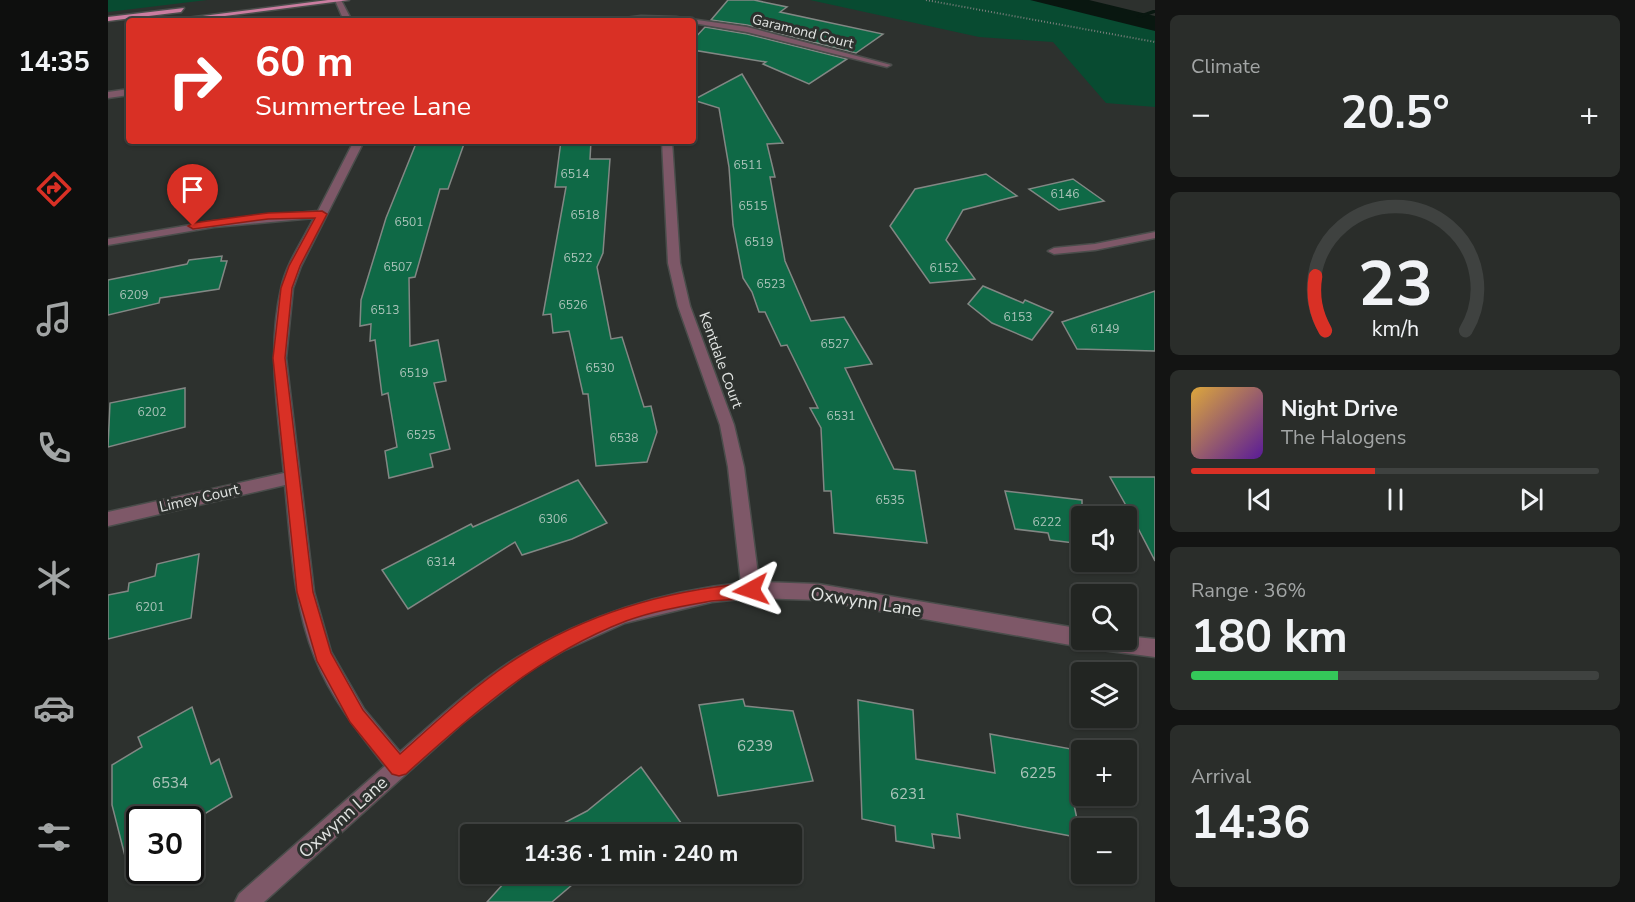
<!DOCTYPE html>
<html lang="en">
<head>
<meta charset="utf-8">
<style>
  :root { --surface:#222522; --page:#2a2d2a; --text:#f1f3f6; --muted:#a2a5a5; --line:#3f4240; --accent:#d93025 }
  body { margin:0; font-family:"Nunito Sans",sans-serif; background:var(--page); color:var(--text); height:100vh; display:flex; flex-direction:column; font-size:22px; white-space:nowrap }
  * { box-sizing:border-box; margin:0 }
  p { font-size:20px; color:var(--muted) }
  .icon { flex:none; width:33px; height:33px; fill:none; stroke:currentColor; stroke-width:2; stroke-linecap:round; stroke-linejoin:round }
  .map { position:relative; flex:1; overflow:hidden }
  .details { display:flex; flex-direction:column; gap:15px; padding:15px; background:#131413; width:480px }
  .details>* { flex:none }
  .top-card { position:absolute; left:18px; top:18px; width:570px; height:126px; border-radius:6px; box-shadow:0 2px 4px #0004,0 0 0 2px var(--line); background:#d93025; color:#fff; overflow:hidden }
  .controls { position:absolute; left:963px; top:506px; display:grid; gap:12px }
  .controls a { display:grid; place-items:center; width:66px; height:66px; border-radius:6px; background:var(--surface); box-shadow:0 2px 4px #0004,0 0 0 2px var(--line); font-size:30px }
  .speed { position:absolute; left:18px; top:806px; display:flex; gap:12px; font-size:30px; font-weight:700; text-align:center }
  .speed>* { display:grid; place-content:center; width:78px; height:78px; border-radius:50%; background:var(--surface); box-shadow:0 2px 4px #0004,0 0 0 2px var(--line); line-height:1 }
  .speed .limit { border:3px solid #111; border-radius:9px; background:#fff; color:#111 }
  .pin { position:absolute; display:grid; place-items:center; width:51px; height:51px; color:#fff; margin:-62px -26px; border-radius:50% 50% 50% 0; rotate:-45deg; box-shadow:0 0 6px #0007 }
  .pin .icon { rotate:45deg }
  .me { position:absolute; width:66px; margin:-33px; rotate:265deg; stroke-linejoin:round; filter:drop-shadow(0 0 4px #0008) }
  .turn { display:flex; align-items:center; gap:21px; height:126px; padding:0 30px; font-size:27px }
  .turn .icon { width:78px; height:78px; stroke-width:2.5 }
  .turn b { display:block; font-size:42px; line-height:51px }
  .big { font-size:45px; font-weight:700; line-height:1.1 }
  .details .tile { flex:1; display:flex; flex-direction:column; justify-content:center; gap:9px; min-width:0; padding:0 21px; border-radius:9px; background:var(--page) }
  .details .dial { align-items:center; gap:0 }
  .dial svg { height:156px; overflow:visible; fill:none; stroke:var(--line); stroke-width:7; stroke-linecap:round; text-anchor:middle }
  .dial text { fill:var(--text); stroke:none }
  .song { display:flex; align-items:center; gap:18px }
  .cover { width:72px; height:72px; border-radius:9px; background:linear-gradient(135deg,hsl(40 70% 55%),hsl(270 70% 35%)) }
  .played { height:6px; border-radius:3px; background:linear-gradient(90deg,var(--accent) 45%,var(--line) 45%) }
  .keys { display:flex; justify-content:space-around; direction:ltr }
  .heat { display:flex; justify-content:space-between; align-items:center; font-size:33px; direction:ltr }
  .charge { height:9px; border-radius:4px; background:linear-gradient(90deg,#34c759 36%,var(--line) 0) }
  .trip { position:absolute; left:352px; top:824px; width:342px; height:60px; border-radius:6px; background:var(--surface); box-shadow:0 2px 4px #0004,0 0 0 2px var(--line); font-weight:700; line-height:60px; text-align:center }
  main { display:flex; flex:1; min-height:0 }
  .dock { display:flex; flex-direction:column; width:108px; justify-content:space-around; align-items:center; background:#0e0f0e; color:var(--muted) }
  .dock .icon { width:42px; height:42px }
  .dock .on { color:var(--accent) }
  .dock b { font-size:27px; color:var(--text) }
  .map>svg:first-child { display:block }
  .green { fill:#084b31 }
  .water { fill:#091710 }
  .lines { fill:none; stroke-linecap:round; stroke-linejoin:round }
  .stream { fill:#091710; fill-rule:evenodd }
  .building { fill:#0f6946; stroke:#828784; stroke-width:1.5 }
  .street-casing { stroke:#4a4d4b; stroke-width:3 }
  .primary-casing { stroke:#4a4d4b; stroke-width:3 }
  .path { stroke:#7a7e7b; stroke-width:2; stroke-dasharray:1 2; stroke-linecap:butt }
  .street { fill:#7e5868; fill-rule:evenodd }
  .primary { fill:#ca7da0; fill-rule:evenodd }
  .route { fill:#d93025; stroke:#8d1f18; stroke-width:1.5 }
  .labels { text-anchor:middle; stroke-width:6; stroke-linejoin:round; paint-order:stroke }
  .number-label { font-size:12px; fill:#acc4ba }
  .far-street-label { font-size:14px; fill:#e0e3e1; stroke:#2d312e }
  .street-label { font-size:15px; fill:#e0e3e1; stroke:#2d312e }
  .near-number-label { font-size:15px; fill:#acc4ba }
  .near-street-label { font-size:18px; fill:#e0e3e1; stroke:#2d312e }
</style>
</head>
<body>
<main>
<nav class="dock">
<b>14:35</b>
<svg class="icon on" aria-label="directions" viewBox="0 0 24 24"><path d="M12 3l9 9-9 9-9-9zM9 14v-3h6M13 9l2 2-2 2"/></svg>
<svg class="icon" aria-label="music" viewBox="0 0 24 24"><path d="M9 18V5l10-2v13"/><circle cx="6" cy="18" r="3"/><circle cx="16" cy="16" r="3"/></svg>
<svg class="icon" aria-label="phone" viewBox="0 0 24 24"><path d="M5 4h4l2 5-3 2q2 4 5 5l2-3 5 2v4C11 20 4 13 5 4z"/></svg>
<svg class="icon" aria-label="climate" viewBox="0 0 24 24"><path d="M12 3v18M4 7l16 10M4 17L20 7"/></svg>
<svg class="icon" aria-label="car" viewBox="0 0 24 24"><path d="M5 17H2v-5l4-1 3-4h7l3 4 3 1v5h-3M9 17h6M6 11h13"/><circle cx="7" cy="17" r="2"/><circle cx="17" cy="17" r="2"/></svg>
<svg class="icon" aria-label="filters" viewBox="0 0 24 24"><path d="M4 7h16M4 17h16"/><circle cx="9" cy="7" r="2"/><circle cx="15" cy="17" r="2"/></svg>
</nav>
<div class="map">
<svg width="1047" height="902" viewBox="0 0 1047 902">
  <rect width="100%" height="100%" fill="#2d312e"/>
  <!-- green -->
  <g class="green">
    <polygon points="0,0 99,0 0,12"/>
    <polygon points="702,0 946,0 1047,25 1047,107 998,103 945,42 871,37"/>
  </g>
  <!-- water -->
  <polygon class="water" points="922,0 981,0 1047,16 1047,31"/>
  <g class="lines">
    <!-- stream -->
    <polygon class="stream" points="1045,10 1047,10 1047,13 1031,18 1028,16"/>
  </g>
  <!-- building -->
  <g class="building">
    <polygon points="620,0 646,0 679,7 672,12 775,34 748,53 639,25 603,20"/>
    <polygon points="597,27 639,34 739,59 701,84 655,64 658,62 585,50 585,40"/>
    <polygon points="634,74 675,143 659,144 667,177 662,177 677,261 703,321 736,317 764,364 737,368 786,469 807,471 819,543 726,533 723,491 716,491 713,428 702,408 710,408 679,345 673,346 657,312 651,312 644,292 635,278 625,225 621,167 611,108 585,100"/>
    <polygon points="309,141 357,141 340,189 332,189 307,277 301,278 302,346 330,340 338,381 326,383 342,449 322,454 325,467 281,478 277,451 289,447 280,393 274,395 267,340 262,341 263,324 252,326 253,300 278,218"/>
    <polygon points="453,141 483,141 482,159 502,159 495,253 489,267 503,339 514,337 536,407 543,406 549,432 539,462 488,466 480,394 475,394 461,331 445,333 443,314 435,315 458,187 447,187"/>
    <polygon points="878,174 909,196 855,210 838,240 867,279 822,283 782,226 807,189"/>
    <polygon points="965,179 996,201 951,210 921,189"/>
    <polygon points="114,256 113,261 119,261 111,289 52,298 51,303 0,315 0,280 79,264 81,260"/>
    <polygon points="875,286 915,303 917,300 945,312 924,340 884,323 860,304"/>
    <polygon points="1047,291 1047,351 969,349 954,322"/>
    <polygon points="77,388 77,427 0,447 2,403"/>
    <polygon points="1002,477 1047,477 1047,561 1020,509"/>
    <polygon points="470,480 499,523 464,539 414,555 407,542 300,609 274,570 363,524 365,527"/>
    <polygon points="897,491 974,500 974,544 942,540 940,533 907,529"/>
    <polygon points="91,554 83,618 0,639 0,595 20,591 21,583 47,576 49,564"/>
    <polygon points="635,699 637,706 685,711 705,781 610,796 591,705"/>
    <polygon points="750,700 805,710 808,759 887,773 882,734 974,751 974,802 965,800 973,838 849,814 852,838 824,834 826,848 788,841 787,826 754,819"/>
    <polygon points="84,707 103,764 111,759 124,797 82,823 82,819 32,819 32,855 19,864 4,805 4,765 34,747 30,737"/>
    <polygon points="533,767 581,834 440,834 446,828 479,811"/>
    <polygon points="405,873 478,873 444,902 379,902"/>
  </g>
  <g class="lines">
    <defs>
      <g id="street">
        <polygon points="227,0 233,0 244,21 236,21"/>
        <polygon points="533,16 568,17 639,27 783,65 779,67 639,32 585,23 585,21 493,21"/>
        <polygon points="21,89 21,95 0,98 0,92"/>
        <path d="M246,141H256L193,266L185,288L178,358L206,592L223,652L256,709L292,752C329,719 367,684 410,657C477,616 555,591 633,583L620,467L612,425L570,306L560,263L554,141H564L572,263L582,306L626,425L636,467L651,582L710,584L974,629V639H1018V636L1047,639V657L979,648L710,600L643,598L604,602L517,623L455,651L421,671L356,722L156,902H127L131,894L277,766C250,732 223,698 207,658C185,604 183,543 177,485L0,526V512L176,473C170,411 159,351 173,289C178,264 195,240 206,218L106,227L0,245V239L106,221L210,211Z"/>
        <polygon points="1047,232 1047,238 987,250 946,254 940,251 946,248 987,244"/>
      </g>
      <g id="primary">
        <polygon points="220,0 241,0 78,21 55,21"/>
        <polygon points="76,8 73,12 0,21 0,17"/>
      </g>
    </defs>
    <!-- street casing -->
    <use href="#street" class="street-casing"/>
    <!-- primary casing -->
    <use href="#primary" class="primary-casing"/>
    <!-- path -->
    <polyline class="path" points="818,0 1047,42"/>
    <!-- street -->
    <use href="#street" class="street"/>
    <!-- primary -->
    <use href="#primary" class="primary"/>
  </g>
  <!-- route -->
  <path class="route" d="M214,211L219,214L192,266L184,288L177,358L205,592L223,653L255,710L292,754C329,721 367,685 409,658C480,613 560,590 643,583L648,585L651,590L648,595C634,601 618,599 603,601C575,606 545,611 518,621C432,654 365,713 298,774L291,776L284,774L242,722L209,661L189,592L165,358L173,288L181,266L207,218L160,219L85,229L80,226L85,223L160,213Z"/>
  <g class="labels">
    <!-- number labels -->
    <g class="number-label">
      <text x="640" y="169">6511</text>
      <text x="467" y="178">6514</text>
      <text x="957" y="198">6146</text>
      <text x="645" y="210">6515</text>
      <text x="477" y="219">6518</text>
      <text x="301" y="226">6501</text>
      <text x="651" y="246">6519</text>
      <text x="470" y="262">6522</text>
      <text x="290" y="271">6507</text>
      <text x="836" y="272">6152</text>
      <text x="663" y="288">6523</text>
      <text x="26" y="299">6209</text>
      <text x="465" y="309">6526</text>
      <text x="277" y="314">6513</text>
      <text x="910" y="321">6153</text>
      <text x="997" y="333">6149</text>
      <text x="727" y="348">6527</text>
      <text x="492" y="372">6530</text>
      <text x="306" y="377">6519</text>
      <text x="44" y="416">6202</text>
      <text x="733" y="420">6531</text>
      <text x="313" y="439">6525</text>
      <text x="516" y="442">6538</text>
      <text x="782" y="504">6535</text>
      <text x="445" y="523">6306</text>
      <text x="939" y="526">6222</text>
      <text x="333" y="566">6314</text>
      <text x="42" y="611">6201</text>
    </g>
    <!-- far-street labels -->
    <g class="far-street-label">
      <text transform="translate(695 31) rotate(14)" y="5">Garamond Court</text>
    </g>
    <!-- street labels -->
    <g class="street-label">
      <text transform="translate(613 360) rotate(70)" y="5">Kentdale Court</text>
      <text transform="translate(91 498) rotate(-13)" y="5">Limey Court</text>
    </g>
    <!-- near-number labels -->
    <g class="near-number-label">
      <text x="647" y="751">6239</text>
      <text x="930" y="778">6225</text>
      <text x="62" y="788">6534</text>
      <text x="800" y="799">6231</text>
    </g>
    <!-- near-street labels -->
    <g class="near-street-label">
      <text transform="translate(758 602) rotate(9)" y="6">Oxwynn Lane</text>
      <text transform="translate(235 817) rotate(-42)" y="6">Oxwynn Lane</text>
    </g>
  </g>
</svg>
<div class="controls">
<a><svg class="icon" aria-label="sound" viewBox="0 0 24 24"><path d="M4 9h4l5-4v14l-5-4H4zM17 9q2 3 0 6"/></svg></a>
<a><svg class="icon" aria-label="search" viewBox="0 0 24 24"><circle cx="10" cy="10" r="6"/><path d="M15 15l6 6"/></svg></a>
<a><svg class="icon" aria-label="layers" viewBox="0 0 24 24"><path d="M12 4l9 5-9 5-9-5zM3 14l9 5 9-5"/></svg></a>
<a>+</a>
<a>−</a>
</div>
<div class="speed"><div class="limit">30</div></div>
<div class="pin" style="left:85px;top:226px;background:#d93025"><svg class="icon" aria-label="arrive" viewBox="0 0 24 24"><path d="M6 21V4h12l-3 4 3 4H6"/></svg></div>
<svg class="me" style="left:643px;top:590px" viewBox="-20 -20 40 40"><path d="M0-17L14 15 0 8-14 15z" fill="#d93025" stroke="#fff" stroke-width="4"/></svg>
<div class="trip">14:36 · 1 min · 240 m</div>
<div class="top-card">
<div class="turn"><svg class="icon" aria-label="right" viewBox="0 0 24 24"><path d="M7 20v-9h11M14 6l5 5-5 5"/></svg><div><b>60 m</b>Summertree Lane</div></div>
</div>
</div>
<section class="details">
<div class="tile"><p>Climate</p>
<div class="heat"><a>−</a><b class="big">20.5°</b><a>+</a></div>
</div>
<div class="tile dial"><svg viewBox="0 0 100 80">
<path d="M14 69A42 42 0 1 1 86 69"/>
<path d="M14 69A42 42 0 0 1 9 41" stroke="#d93025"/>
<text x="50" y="56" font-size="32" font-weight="700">23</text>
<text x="50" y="72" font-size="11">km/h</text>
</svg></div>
<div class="tile">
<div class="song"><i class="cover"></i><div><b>Night Drive</b><p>The Halogens</p></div></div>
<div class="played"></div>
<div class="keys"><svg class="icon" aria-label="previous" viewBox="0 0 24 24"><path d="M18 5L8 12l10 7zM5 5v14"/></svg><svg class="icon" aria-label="pause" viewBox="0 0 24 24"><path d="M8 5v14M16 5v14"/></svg><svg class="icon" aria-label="next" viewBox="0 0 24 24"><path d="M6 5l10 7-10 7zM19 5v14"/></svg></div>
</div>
<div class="tile"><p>Range · 36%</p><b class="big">180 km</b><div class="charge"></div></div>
<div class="tile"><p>Arrival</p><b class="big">14:36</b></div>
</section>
</main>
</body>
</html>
